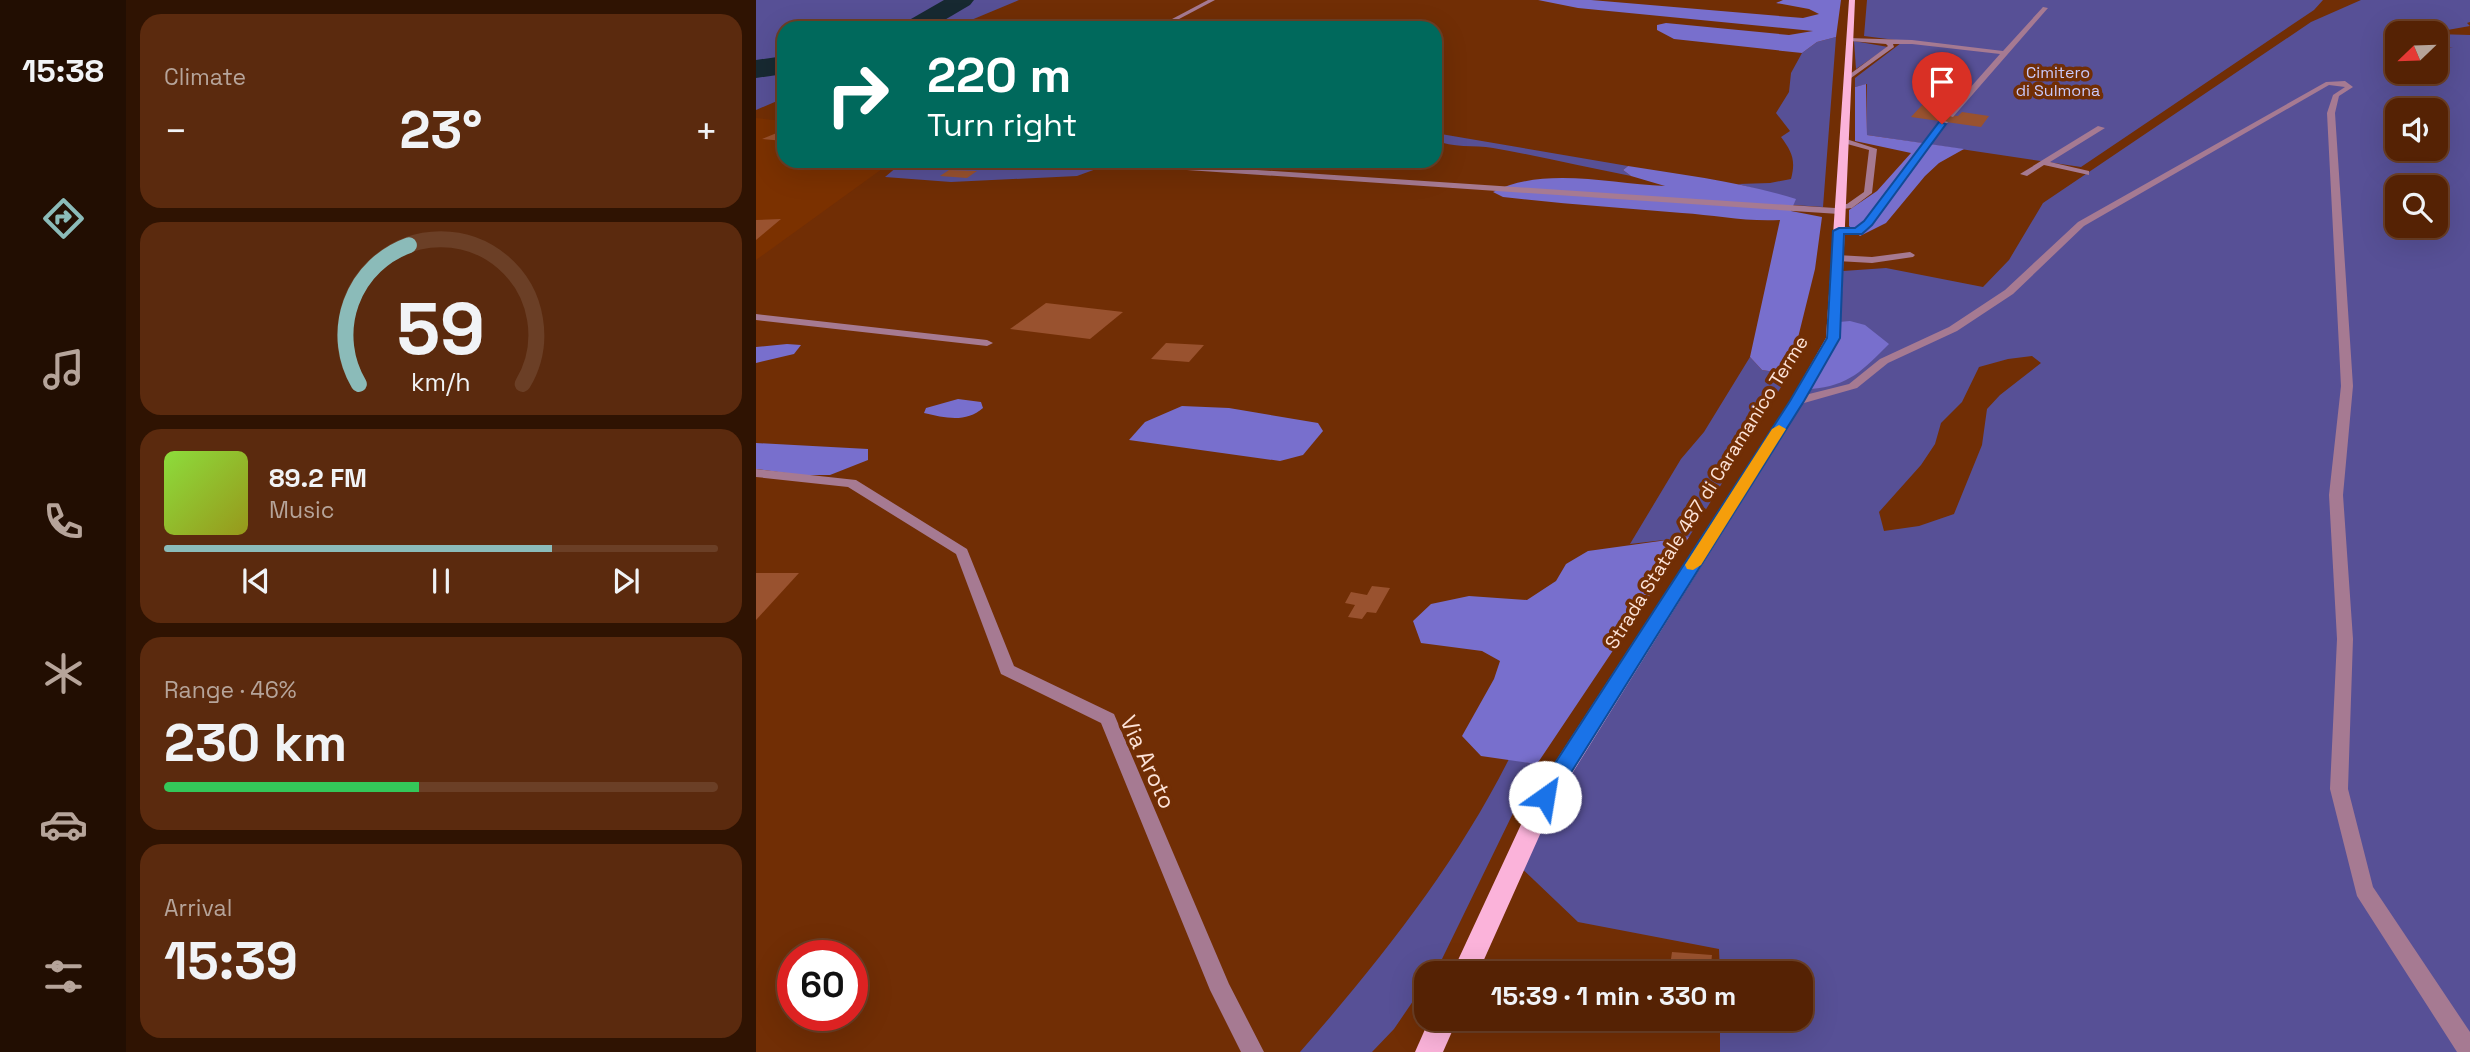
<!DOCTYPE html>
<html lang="en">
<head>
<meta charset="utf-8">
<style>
  :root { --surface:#552204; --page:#5b2a0e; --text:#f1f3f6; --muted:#b6a49a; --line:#6b3f26; --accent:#8bbbb9 }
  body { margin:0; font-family:"Space Grotesk",sans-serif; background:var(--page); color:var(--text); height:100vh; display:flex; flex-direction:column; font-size:26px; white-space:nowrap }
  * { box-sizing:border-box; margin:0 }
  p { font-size:23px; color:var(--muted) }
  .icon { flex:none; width:38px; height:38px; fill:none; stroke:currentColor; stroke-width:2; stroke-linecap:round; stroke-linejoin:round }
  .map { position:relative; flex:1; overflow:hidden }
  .sheet { display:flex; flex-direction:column; gap:14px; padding:14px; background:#2f1302; width:630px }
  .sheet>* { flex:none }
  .banner { position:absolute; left:21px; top:21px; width:665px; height:147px; border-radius:21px; box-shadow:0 7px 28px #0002,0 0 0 2px var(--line); background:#00695c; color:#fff; overflow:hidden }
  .needle { width:46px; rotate:247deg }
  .buttons { position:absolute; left:1629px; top:21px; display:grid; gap:14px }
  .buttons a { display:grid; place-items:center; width:63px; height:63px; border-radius:14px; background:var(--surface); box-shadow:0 7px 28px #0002,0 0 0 2px var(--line); font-size:35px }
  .speed { position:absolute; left:21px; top:940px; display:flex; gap:14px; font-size:35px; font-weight:700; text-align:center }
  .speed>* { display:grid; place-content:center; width:91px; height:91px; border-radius:50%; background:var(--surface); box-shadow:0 7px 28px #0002,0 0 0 2px var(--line); line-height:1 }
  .speed .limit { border:10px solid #d22; background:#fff; color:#111 }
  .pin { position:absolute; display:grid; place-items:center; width:60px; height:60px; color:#fff; margin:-72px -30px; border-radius:50% 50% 50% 0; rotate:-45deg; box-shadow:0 0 7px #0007 }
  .pin .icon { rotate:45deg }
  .me { position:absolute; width:77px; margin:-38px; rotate:32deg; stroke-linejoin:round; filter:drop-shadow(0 0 5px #0008) }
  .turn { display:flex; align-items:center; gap:24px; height:147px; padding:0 35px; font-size:32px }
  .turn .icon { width:91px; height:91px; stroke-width:2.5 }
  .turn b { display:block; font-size:49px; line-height:60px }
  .big { font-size:52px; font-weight:700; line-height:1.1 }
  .sheet .widget { flex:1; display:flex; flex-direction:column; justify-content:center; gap:10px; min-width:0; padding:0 24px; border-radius:21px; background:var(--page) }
  .sheet .dial { align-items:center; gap:0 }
  .dial svg { height:182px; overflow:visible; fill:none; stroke:var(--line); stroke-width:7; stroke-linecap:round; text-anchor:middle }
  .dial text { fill:var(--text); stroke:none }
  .song { display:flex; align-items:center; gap:21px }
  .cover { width:84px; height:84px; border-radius:10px; background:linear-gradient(135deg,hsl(90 70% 55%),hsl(60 70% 35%)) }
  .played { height:7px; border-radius:4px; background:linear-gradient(90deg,var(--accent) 70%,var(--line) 70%) }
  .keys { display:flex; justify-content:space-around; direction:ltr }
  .heat { display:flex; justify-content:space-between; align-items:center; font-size:38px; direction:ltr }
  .charge { height:10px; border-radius:5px; background:linear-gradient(90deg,#34c759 46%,var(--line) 0) }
  .trip { position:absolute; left:658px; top:961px; width:399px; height:70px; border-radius:21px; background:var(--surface); box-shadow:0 7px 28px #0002,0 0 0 2px var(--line); font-weight:700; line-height:70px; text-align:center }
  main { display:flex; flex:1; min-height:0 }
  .dock { display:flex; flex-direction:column; width:126px; justify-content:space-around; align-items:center; background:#220e02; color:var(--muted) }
  .dock .icon { width:49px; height:49px }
  .dock .on { color:var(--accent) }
  .dock b { font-size:32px; color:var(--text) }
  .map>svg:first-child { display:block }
  .built { fill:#7b3100 }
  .green { fill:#575096; fill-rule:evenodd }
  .forest { fill:#786fcd }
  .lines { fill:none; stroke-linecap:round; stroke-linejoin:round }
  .river { fill:#172931; fill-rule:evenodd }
  .building { fill:#99522f }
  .lane { fill:#a67a92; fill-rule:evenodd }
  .street { fill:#a67a92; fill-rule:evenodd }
  .primary { fill:#fbb3da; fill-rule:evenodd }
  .route { fill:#1a73e8; stroke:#114b97; stroke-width:2 }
  .slow { fill:#f59e0b }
  .labels { text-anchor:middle; stroke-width:7; stroke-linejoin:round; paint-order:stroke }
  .far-park-label { font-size:16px; fill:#cac9fa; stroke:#712e05 }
  .street-label { font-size:19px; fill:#fce2d7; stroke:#712e05 }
  .near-street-label { font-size:23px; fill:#fce2d7; stroke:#712e05 }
</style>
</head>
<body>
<main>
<nav class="dock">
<b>15:38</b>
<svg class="icon on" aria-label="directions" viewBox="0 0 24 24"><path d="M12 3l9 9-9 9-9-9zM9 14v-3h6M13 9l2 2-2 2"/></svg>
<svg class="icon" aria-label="music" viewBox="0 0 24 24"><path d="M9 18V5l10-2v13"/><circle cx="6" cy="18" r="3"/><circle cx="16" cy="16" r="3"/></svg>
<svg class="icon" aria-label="phone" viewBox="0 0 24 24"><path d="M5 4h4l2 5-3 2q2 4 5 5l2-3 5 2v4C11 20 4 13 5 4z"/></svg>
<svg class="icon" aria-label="climate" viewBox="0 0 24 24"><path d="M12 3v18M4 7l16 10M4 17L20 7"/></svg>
<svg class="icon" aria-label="car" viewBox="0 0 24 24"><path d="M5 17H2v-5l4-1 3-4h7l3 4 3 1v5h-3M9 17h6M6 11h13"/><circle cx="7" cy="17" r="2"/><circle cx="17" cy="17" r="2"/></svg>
<svg class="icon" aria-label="filters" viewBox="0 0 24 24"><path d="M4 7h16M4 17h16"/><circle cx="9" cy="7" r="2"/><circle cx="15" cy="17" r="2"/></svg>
</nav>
<section class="sheet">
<div class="widget"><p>Climate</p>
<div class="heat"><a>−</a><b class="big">23°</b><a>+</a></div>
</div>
<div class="widget dial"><svg viewBox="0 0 100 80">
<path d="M14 69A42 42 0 1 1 86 69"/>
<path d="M14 69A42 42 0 0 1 36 8" stroke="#8bbbb9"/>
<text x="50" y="56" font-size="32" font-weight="700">59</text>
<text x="50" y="72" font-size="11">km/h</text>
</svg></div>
<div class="widget">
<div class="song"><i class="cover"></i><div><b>89.2 FM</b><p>Music</p></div></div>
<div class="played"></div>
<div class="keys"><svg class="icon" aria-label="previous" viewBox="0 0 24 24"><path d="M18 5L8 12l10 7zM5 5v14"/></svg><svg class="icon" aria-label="pause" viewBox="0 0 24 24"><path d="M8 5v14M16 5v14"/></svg><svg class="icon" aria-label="next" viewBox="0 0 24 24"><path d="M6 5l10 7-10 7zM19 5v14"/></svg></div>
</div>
<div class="widget"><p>Range · 46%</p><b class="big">230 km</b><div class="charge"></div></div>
<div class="widget"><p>Arrival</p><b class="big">15:39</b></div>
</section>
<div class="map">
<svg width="1714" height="1052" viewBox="0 0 1714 1052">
  <rect width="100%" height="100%" fill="#712e05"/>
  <!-- built -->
  <polygon class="built" points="0,118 28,121 28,161 137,161 0,260"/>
  <!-- green -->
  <g class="green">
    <polygon points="0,0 263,0 196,28 28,28 28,98 0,110"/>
    <polygon points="1111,0 1567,0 1558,10 1325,167 1111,135 1111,84 1099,87 1099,78 1145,43 1155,42 1108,36"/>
    <path d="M1605,0H1714V22L1711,23L1714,26L1680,32L1666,24H1646L1672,33H1642V72H1680V47L1697,48L1680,45V34L1714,35V1052H964V1019L1045,1018V973H964L963,949L822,922L760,863L1077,338L1087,271L1130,268L1227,287L1253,260L1287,203L1555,22ZM1642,110H1680V149H1642ZM1642,187H1680V226H1642ZM1276,356L1285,363L1244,395L1231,409L1226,445L1198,514L1163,526L1128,531L1123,512L1165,465L1179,444L1185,423L1206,402L1223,367L1252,359Z"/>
    <path d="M1080,37L1067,207L1037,205L1039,200L982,184L1014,183L1035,179C1040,160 1036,152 1025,137L1034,131L1020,113L1033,92L1035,73L1046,53L1061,42Z"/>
    <polygon points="1098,41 1132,47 1100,69"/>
    <path d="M679,133L872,166L867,170L875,176C829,167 783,156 737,148C718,145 696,148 679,140Z"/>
    <polygon points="148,161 362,161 321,176 195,182 129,177"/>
    <polygon points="994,357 1006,370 1033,374 933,537 874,544 925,459 948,432"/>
    <path d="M753,759L781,764L686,959L676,973H670V982L638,1029L616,1052H544C623,962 699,866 753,759Z"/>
  </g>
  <!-- forest -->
  <g class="forest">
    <polygon points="782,0 835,0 1047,18 1063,14 1053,9 1020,3 1027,0 1085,0 1080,37 1061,42 1046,53 918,39 901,30 901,25 910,23 1033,35 1057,31 822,8"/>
    <polygon points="1110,84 1111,135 1208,149 1183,163 1169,176 1130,223 1104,236 1093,226 1093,210 1121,191 1155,153 1099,141 1099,87"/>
    <path d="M872,166C929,175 985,182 1040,199L1035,211L1066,217L1059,269L1033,374L1006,370L994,357L1024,220C990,222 959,215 926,213C866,208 807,204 747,197L737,192C789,166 854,184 909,186L875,176L867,170Z"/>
    <path d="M1094,321L1109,325L1133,344C1107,370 1093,386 1055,389L1083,339V322Z"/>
    <polygon points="31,344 45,345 38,354 0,363 0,347"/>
    <path d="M202,399L225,402L227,408C210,423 189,418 168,413L170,408Z"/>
    <polygon points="426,406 473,408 562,423 567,431 547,455 524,461 373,440 389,422"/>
    <polygon points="0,443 112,449 112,460 74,475 44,475 0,469"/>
    <polygon points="933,537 781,764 725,756 706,736 738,679 744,661 726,651 665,643 657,621 675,604 713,596 771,600 800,581 810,564 832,551"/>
  </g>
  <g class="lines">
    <!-- river -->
    <g class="river">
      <polygon points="188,0 218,0 214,5 175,28 144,28 148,23"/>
      <polygon points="28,56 28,74 0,78 0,60"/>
    </g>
  </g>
  <!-- building -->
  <g class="building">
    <polygon points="1166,105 1188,108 1184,114 1202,116 1206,112 1233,116 1225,127 1155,117"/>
    <polygon points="28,130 28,141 6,139"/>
    <polygon points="276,161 328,161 318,167 271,164"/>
    <polygon points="193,170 221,171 211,178 184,176"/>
    <polygon points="25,219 0,240 0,220"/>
    <polygon points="290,303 367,312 334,339 254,329"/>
    <polygon points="410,343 448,345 433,362 395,359"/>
    <polygon points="0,573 43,573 0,620"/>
    <polygon points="616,586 634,588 620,613 611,612 606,619 592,617 599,605 589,603 595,592 611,595"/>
    <polygon points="916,952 956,955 954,973 913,973"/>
    <polygon points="906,1018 949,1018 949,1026 905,1025"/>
  </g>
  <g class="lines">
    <!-- lane -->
    <g class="lane">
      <polygon points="1287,7 1292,8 1197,117 1190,115 1244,54 1156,44 1137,44 1138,47 1095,78 1090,77 1132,46 1130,44 1094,41 1092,38 1156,40 1247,51"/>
      <polygon points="1589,81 1597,87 1583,96 1579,113 1597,386 1587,495 1597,639 1592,789 1617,887 1714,1032 1714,1052 1701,1052 1601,896 1574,789 1581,639 1573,495 1585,386 1571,113 1577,95 1589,87 1573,85 1328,226 1257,294 1201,331 1132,363 1101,388 1041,405 1035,401 1037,398 1093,384 1124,359 1193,327 1249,290 1322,222 1570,82"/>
      <polygon points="1185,120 1192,122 1115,225 1102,235 1080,233 1080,229 1100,229 1109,221"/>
      <polygon points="1342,126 1349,128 1294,162 1333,171 1333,175 1288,165 1271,176 1264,174"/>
      <polygon points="1087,138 1121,149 1116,193 1096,208 1086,209 1086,213 1083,214 342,164 338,162 364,161 1079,208 1080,205 1091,204 1108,192 1113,150 1084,142 1084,138"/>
      <polygon points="1154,252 1159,255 1157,257 1116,263 1081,261 1076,258 1081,255 1116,257"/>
      <polygon points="0,314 231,340 237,343 231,346 0,320"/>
      <polygon points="0,469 100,480 211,549 258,666 358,714 473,984 508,1052 485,1052 454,990 345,723 245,674 200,554 92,487 0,477"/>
    </g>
    <!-- street -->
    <polygon class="street" points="452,0 459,0 406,28 399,28"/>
    <!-- primary -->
    <g class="primary">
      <polygon points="1093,0 1099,0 1084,338 1048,401 799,801 722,973 696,973 781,790 1034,401 1070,338"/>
      <polygon points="674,1018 702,1018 687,1052 659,1052"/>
    </g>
  </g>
  <!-- route -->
  <polygon class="route" points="1183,122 1190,124 1116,225 1106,234 1088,234 1084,338 1048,401 796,803 789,806 781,803 778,797 781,791 1034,401 1071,338 1077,231 1083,228 1099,228 1108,221"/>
  <!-- slow -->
  <polygon class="slow" points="1023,425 1030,429 945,565 937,570 931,569 929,565 1016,429"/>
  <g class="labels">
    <!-- far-park labels -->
    <g class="far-park-label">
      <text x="1302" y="78">Cimitero<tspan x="1302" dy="18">di Sulmona</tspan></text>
    </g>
    <!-- street labels -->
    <g class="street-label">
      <text transform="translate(950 492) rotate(-58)" y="7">Strada Statale 487 di Caramanico Terme</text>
    </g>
    <!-- near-street labels -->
    <g class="near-street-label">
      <text transform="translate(392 762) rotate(65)" y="8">Via Aroto</text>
    </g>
  </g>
</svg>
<div class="buttons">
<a><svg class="needle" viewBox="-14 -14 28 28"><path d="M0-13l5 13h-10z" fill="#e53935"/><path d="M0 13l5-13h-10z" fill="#b6a49a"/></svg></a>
<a><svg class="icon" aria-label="sound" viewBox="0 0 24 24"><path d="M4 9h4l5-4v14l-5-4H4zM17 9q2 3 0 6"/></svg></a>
<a><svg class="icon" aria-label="search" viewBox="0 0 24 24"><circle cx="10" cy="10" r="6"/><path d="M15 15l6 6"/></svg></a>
</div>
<div class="speed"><div class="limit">60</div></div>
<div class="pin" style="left:1186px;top:124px;background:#d93025"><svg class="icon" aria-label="arrive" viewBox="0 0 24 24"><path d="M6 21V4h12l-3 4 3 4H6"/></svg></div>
<svg class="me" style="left:789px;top:797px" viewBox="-20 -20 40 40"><circle r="19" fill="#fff"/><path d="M0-13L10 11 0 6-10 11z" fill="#1a73e8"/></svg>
<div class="trip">15:39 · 1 min · 330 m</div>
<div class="banner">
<div class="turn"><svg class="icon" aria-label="right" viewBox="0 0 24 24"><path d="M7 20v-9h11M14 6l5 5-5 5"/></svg><div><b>220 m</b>Turn right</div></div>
</div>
</div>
</main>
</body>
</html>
